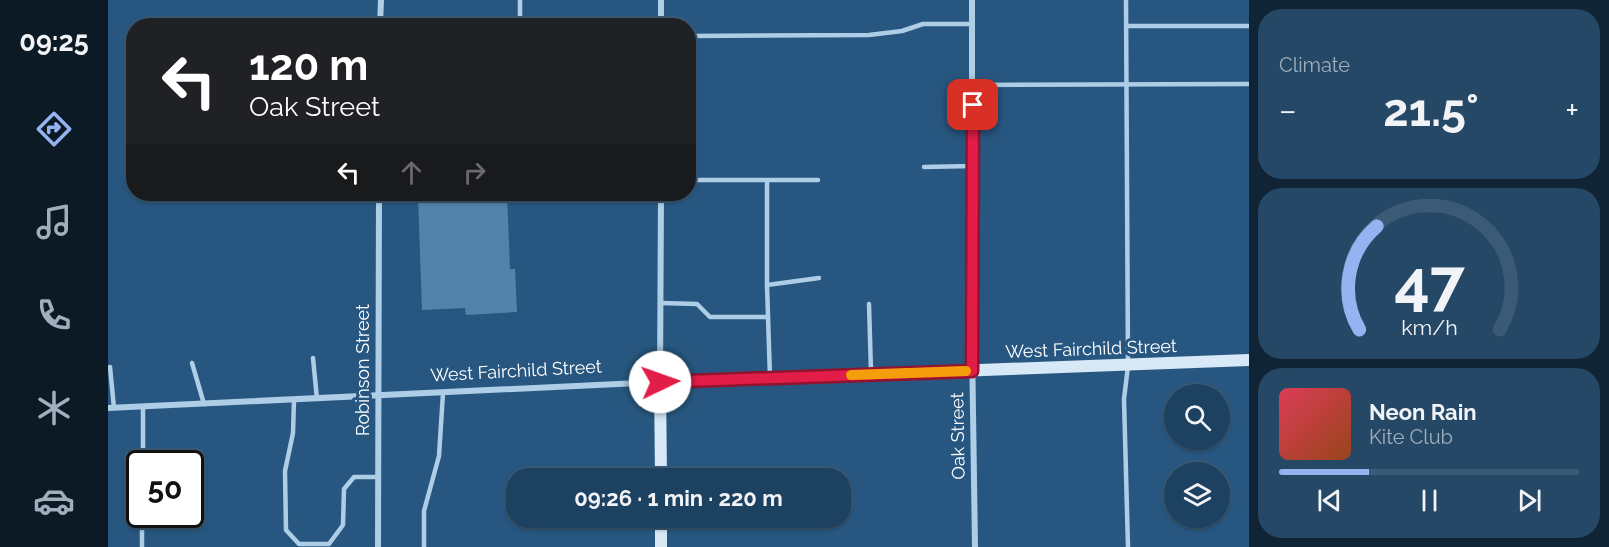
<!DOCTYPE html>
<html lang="en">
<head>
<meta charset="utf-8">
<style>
  :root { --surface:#1d4160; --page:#254866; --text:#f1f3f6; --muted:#a0afbd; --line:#3b5a75; --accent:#95b2f1 }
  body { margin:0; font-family:Raleway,sans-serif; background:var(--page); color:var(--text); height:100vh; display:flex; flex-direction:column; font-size:22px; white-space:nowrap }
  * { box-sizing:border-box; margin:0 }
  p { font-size:20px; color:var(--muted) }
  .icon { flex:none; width:33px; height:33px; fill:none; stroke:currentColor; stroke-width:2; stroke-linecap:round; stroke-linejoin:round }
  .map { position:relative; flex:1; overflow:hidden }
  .details { display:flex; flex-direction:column; gap:9px; padding:9px; background:#102435; width:360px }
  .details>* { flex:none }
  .hud { position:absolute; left:18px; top:18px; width:570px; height:183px; border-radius:24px; box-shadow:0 2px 4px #0004,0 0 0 2px var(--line); background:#202124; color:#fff; overflow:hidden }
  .tools { position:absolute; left:1056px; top:384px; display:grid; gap:12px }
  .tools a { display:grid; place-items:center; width:66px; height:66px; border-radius:50%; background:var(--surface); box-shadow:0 2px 4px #0004,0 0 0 2px var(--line); font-size:30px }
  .speed { position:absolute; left:18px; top:450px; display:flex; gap:12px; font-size:30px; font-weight:700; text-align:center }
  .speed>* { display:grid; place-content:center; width:78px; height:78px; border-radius:50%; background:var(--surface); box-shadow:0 2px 4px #0004,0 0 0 2px var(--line); line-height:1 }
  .speed .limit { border:3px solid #111; border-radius:9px; background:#fff; color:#111 }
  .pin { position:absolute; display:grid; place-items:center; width:51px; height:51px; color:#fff; margin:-26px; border-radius:12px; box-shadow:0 3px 9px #0006 }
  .me { position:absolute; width:66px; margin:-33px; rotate:87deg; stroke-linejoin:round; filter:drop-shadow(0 0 4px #0008) }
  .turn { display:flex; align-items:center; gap:21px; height:126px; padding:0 24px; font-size:27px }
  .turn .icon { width:78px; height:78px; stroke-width:2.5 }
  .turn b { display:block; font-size:42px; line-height:51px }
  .lanes { display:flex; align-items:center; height:57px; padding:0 24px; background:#0003; justify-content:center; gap:30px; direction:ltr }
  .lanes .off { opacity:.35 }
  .big { font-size:45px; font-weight:700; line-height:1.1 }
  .details .widget { flex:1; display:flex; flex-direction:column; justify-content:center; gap:9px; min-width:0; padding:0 21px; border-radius:24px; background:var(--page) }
  .details .dial { align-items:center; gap:0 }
  .dial svg { height:156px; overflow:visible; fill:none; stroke:var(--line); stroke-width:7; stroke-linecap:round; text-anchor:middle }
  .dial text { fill:var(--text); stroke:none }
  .song { display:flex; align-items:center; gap:18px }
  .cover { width:72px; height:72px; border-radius:9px; background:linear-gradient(135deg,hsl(350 70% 55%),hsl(20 70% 35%)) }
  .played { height:6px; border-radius:3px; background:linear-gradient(90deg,var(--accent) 30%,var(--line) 30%) }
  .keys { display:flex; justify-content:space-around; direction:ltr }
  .heat { display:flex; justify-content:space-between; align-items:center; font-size:33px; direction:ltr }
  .trip { position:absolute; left:398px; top:468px; width:345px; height:60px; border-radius:24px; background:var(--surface); box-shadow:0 2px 4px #0004,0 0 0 2px var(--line); font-weight:700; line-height:60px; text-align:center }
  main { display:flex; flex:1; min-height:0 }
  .menu { display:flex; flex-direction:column; width:108px; justify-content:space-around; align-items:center; background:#0c1a26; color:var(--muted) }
  .menu .icon { width:42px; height:42px }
  .menu .current { color:var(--accent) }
  .menu b { font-size:27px; color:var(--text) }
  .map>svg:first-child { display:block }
  .building { fill:#5383ab }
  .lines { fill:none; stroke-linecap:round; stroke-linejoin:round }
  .lane { stroke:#aecde6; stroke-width:4.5 }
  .street { stroke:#aecde6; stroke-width:6 }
  .secondary { stroke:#d7e8f6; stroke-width:12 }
  .route-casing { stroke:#92132f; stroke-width:15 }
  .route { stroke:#e11d48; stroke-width:10 }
  .slow { stroke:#f59e0b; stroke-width:10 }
  .labels { text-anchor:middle; stroke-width:6; stroke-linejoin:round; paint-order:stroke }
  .street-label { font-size:18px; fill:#fff; stroke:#275780 }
</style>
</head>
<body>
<main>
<nav class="menu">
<b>09:25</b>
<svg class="icon current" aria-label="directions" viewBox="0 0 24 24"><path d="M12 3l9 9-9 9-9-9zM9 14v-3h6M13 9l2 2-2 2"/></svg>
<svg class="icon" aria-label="music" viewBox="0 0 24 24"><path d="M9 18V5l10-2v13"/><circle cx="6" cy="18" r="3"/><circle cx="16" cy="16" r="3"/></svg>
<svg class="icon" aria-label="phone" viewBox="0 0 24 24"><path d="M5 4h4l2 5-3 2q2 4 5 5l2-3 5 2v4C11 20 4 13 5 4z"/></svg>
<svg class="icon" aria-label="climate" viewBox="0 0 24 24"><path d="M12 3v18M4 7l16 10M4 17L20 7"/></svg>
<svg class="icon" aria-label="car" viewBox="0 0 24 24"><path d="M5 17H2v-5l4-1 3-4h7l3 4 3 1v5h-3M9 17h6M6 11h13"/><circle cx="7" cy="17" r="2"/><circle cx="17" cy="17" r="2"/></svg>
</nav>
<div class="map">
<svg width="1141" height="547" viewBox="0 0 1141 547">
  <rect width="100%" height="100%" fill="#275780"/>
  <!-- building -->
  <polygon class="building" points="399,194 402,269 407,269 409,312 358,315 357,308 314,310 310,197"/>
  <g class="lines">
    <!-- lane -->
    <g class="lane">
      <polyline points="412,0 412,26"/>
      <polyline points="1018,0 1020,366 1016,399 1020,547"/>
      <polyline points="1019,26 1141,26"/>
      <polyline points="580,36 761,35 794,31 815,24 864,24"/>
      <polyline points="865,85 1141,84"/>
      <polyline points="816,167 865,166"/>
      <polyline points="580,180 710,180"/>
      <polyline points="659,285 659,181"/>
      <polyline points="553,303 589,304 602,317 660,317"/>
      <polyline points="761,304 763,372"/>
      <polyline points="205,358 209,399"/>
      <polyline points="84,363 96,404"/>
      <polyline points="2,367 6,408"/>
      <polyline points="662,378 659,285 711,278"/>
      <polyline points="186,400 185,433 177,471 178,530 191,544 221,544 235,525 236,489 246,477 270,477"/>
      <polyline points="35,464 35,407"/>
      <polyline points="34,547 34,514"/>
      <polyline points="316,547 316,511 331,456 335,393"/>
    </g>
    <!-- street -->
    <g class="street">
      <polyline points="864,0 864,343 867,547"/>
      <polyline points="272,26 273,0"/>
      <polyline points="553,26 553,0"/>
      <polyline points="0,408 552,382 553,194"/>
      <polyline points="270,547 271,194"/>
    </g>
    <!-- secondary -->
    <g class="secondary">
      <polyline points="553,478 552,382 1141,360"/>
      <polyline points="553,518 553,547"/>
    </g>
  </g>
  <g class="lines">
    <defs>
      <polyline id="route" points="552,382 864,371 865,105"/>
    </defs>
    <!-- route casing -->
    <use href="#route" class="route-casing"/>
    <!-- route -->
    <use href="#route" class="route"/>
    <!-- slow -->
    <polyline class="slow" points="743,375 858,371"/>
  </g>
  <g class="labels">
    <!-- street labels -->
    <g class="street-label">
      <text transform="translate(983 349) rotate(-2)" y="6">West Fairchild Street</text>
      <text transform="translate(255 370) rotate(-90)" y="6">Robinson Street</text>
      <text transform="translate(408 371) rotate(-3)" y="6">West Fairchild Street</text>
      <text transform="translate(850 436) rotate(-91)" y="6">Oak Street</text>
    </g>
  </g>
</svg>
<div class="tools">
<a><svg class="icon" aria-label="search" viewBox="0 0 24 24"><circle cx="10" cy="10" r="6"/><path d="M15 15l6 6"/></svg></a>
<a><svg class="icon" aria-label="layers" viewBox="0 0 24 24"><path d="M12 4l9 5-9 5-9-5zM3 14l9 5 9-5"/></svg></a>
</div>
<div class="speed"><div class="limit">50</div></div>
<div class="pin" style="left:865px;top:105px;background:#d93025"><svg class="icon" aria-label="arrive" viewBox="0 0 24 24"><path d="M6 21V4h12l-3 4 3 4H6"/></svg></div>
<svg class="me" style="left:552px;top:382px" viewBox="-20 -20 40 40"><circle r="19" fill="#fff"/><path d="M0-13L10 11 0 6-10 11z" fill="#e11d48"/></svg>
<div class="trip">09:26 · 1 min · 220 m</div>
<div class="hud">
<div class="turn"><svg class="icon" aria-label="left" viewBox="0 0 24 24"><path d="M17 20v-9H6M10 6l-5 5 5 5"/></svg><div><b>120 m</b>Oak Street</div></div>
<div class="lanes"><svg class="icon" aria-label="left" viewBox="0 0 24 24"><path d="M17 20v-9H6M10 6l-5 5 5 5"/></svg><svg class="icon off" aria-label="ahead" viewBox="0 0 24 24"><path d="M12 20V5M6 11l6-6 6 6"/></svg><svg class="icon off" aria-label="right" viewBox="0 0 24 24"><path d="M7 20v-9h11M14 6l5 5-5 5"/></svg></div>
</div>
</div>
<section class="details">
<div class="widget"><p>Climate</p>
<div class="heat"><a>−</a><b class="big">21.5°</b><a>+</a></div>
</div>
<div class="widget dial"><svg viewBox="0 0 100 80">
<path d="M14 69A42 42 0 1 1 86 69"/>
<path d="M14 69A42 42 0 0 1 23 16" stroke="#95b2f1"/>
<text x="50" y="56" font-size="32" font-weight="700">47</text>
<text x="50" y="72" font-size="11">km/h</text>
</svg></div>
<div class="widget">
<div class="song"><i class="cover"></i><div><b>Neon Rain</b><p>Kite Club</p></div></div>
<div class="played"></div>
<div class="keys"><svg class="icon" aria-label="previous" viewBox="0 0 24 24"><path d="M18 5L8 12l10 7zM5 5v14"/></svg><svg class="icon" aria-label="pause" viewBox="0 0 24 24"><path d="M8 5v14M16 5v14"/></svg><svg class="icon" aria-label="next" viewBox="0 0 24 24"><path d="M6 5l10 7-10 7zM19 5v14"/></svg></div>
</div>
</section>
</main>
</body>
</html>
